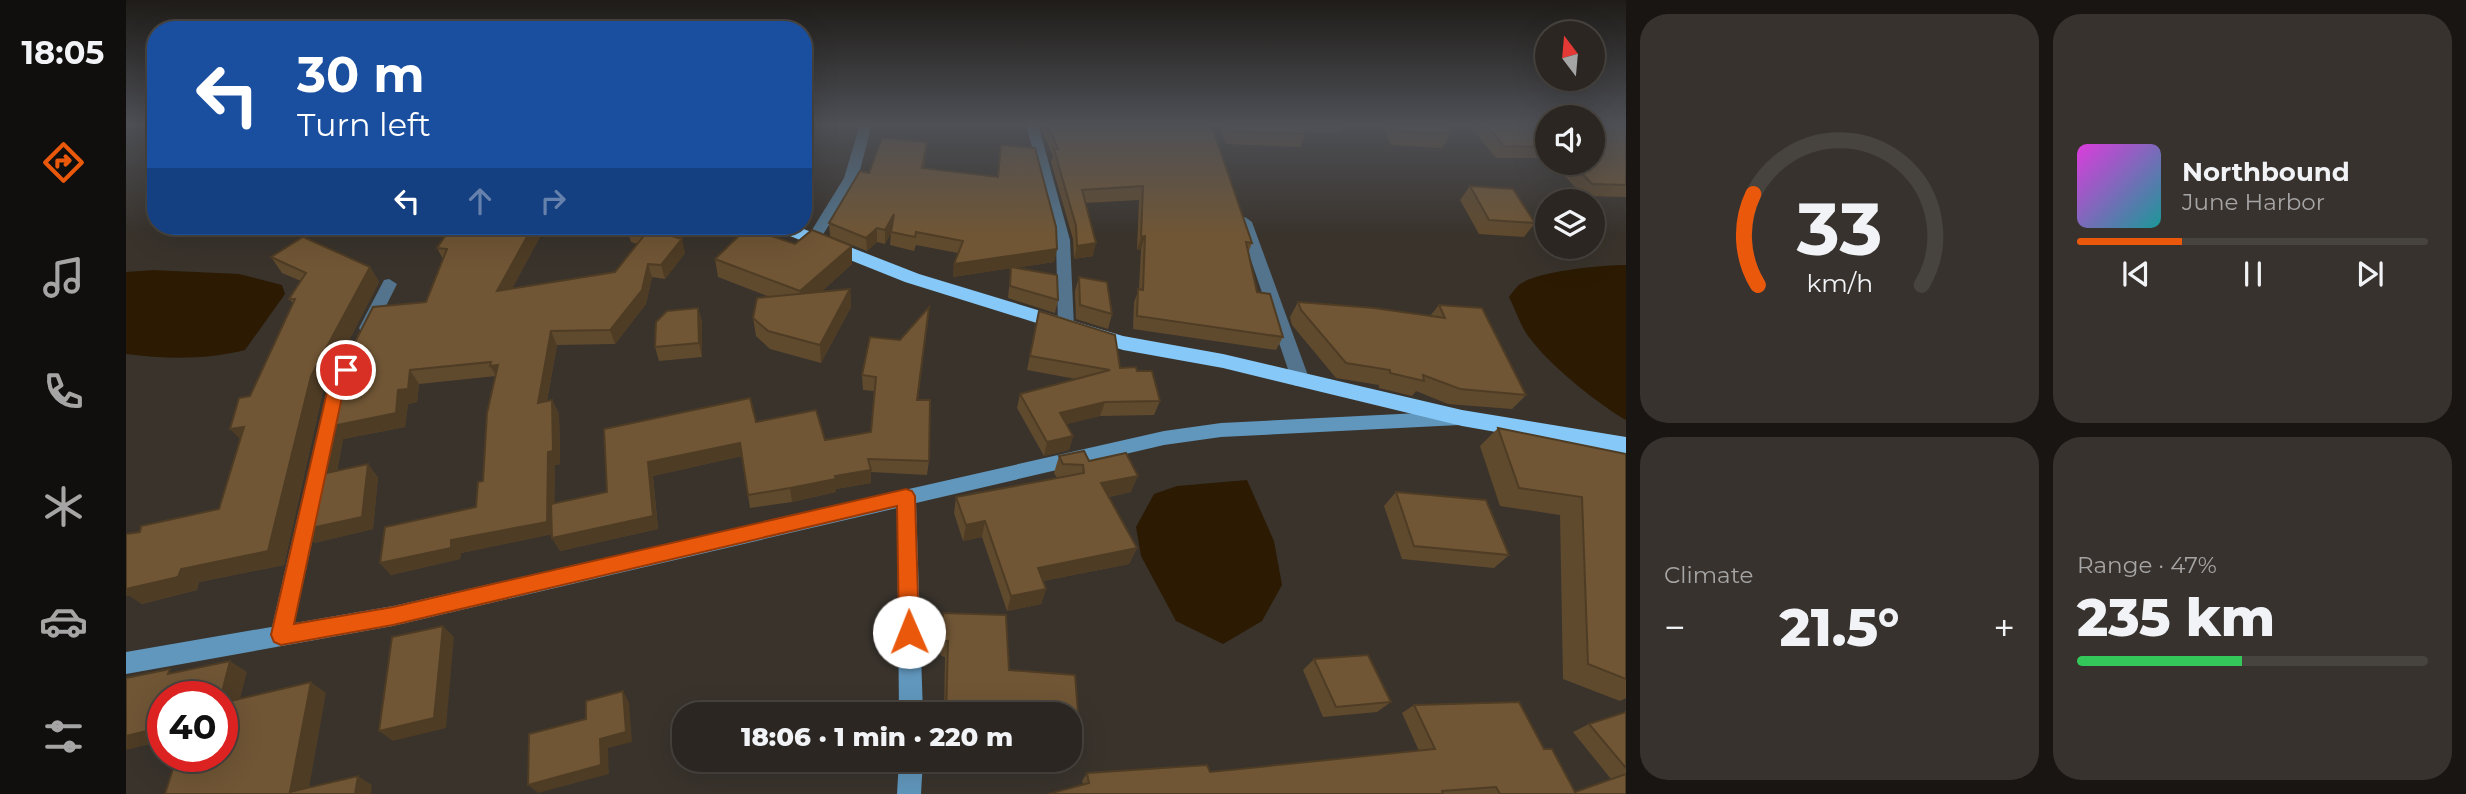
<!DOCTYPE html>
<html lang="en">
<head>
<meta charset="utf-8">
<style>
  :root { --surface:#2b2621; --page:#37322e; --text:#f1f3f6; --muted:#a6a5a5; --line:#47433f; --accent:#ea580c }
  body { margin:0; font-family:Montserrat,sans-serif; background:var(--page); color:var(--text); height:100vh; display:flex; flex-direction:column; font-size:26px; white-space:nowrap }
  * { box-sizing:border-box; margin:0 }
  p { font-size:23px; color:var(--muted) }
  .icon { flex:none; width:38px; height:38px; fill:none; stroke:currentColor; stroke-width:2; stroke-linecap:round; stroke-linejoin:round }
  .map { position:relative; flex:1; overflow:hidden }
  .sheet { display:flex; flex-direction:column; gap:14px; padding:14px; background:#181512; width:840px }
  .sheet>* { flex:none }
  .banner { position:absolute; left:21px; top:21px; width:665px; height:214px; border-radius:28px; box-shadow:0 7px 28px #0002,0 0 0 2px var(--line); background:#1a4fa0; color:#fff; overflow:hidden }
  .needle { width:46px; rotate:344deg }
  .controls { position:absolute; left:1409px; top:21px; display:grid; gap:14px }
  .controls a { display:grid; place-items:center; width:70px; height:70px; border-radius:50%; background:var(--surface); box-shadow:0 7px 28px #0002,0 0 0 2px var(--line); font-size:35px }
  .speed { position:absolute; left:21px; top:681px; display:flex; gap:14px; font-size:35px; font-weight:700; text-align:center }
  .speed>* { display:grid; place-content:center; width:91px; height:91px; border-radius:50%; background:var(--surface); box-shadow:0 7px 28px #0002,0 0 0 2px var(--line); line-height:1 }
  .speed .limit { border:10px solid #d22; background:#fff; color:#111 }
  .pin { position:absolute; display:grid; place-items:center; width:60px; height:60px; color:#fff; margin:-30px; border:4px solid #fff; border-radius:50%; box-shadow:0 2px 7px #0007 }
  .me { position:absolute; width:77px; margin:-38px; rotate:359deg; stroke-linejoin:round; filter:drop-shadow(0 0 5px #0008) }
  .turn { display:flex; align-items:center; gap:24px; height:147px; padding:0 35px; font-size:32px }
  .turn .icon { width:91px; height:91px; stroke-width:2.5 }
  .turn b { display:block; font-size:49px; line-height:60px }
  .lanes { display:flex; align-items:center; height:66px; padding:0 35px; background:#0003; justify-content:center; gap:35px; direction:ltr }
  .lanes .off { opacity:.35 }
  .big { font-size:52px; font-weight:800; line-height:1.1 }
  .sheet .tile { flex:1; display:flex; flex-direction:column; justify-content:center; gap:10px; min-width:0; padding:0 24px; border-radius:28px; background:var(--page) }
  .sheet .dial { align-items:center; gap:0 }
  .dial svg { height:182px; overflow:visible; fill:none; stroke:var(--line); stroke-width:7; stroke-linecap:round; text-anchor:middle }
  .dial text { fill:var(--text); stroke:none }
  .song { display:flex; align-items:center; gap:21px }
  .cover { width:84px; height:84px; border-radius:10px; background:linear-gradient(135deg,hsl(300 70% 55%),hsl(180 70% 35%)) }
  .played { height:7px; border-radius:4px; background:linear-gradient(90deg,var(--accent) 30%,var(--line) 30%) }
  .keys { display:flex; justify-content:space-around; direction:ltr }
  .heat { display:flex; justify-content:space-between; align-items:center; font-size:38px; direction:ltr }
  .charge { height:10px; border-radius:5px; background:linear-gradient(90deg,#34c759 47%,var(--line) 0) }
  .sheet .tiles { flex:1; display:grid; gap:14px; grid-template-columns:repeat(2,1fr) }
  .trip { position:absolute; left:546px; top:702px; width:410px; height:70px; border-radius:28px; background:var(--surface); box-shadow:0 7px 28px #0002,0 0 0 2px var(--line); font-weight:800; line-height:70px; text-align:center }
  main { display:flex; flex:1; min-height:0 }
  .tab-bar { display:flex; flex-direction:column; width:126px; justify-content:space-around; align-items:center; background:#110f0d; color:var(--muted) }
  .tab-bar .icon { width:49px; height:49px }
  .tab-bar .current { color:var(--accent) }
  .tab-bar b { font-size:32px; color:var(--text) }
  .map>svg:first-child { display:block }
  .water { fill:#2c1b02 }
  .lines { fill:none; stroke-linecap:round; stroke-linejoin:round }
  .street { fill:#53748c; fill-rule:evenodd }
  .secondary { fill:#6197bd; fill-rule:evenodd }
  .highway { fill:#86c9f8; fill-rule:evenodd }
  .wall { fill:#604a2e }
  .shaded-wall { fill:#4e3c25 }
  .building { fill:#705635; stroke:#4e3c25; stroke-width:2 }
  .route { fill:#ea580c; stroke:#983908; stroke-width:2 }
</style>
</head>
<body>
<main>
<nav class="tab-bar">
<b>18:05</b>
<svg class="icon current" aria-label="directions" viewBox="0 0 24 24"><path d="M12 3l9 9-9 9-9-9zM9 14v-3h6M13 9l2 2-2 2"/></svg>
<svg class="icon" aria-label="music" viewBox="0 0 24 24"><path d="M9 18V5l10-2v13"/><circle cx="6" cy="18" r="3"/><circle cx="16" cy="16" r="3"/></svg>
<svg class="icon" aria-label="phone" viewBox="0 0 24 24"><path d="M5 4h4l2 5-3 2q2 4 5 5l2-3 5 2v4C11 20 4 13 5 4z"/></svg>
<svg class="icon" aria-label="climate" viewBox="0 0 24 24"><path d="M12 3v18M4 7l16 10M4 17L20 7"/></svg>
<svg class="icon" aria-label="car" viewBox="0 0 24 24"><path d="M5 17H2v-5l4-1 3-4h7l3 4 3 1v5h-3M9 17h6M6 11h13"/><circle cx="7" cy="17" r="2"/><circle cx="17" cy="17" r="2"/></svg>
<svg class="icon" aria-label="filters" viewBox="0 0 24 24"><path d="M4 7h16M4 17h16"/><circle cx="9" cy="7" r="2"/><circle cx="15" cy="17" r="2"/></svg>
</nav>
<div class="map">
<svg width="1500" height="794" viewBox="0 0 1500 794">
  <rect width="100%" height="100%" fill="#39332c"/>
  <!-- water -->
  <g class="water">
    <path d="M1500,265V420C1469,402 1415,359 1397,328C1392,318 1388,307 1383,297C1386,293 1390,287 1394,284C1412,271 1477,265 1500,265Z"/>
    <path d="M27,270L113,274L156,285L159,294L119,350C80,360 40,359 0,354V272Z"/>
    <polygon points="1121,480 1148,541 1156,585 1136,621 1097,644 1050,621 1015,556 1010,527 1028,494 1051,486"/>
  </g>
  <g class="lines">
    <!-- street -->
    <g class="street">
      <polygon points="734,124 746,124 732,178 693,241 683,241 681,238 718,178"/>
      <polygon points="900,124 912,124 944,240 948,327 940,333 932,327 930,240"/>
      <polygon points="1119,217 1126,222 1184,381 1181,386 1169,386 1166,381 1112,222"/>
      <polygon points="263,279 271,284 247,332 235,332 233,328 258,280"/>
      <polygon points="183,502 190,504 193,510 166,635 163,642 155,645 147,642 144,635 173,510 176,504"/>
    </g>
    <!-- secondary -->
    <g class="secondary">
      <polygon points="1333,411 1339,413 1342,418 1339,423 1333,425 1095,437 1038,445 790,503 797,714 773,714 771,508 267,626 0,674 0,652 267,606 1038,431 1095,423"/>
      <polygon points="773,760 797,760 795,794 771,794"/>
    </g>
    <!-- highway -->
    <polygon class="highway" points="646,226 670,226 793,274 997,336 1097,354 1336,410 1500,437 1500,455 1336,426 1097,368 997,350 779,282 649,230"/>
  </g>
  <!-- wall -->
  <g class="wall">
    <polygon points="918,124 1085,124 1126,243 1122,253 1131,292 1157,337 1150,350 1007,329 1008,302 1013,289 1015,249 1011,250 1013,200 959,203 967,256 948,259 947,239 925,162 927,156 916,130"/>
    <polygon points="1092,124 1220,124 1215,133 1179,132 1180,134 1174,147 1100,144"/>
    <polygon points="1255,124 1319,124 1325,134 1316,148 1265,145"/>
    <polygon points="1342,124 1421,124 1421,158 1370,158"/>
    <polygon points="1500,124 1500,197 1457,196 1427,163 1466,163"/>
    <polygon points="801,142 800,154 798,168 871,177 875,145 931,249 928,262 889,268 932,300 929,313 882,298 885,268 827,277 828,264 832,253 790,245 788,251 764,245 765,233 759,244 751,242 741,251 704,236 703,223 743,173"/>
    <polygon points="1344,186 1409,223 1398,237 1353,234 1334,200"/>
    <polygon points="314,226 420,226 386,288 489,272 512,244 505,242 501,228 566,226 555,239 559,253 539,279 526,277 520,304 489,344 431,345 421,401 426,400 433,414 434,464 429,465 428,504 481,492 630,422 699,440 745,432 748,391 737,390 736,375 774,340 803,307 792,400 803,461 801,475 745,472 745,483 710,489 710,492 666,502 624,508 616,456 527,476 532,529 434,551 426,538 426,534 335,553 334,559 265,575 254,563 350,507 357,481 370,376 293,384 291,402 282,404 279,427 217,439 211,471 252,477 247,529 188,543 210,379 300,302 317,259 311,248 325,227"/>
    <polygon points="669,244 726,246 726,264 695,292 724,289 725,307 695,363 644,349 630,336 627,318 644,297 592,277 589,259"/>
    <polygon points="145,257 244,267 253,282 197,391 158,565 73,582 71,590 16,604 4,596 14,532 93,509 114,439 124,396 167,303 163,299 175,281 156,273"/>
    <polygon points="953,277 986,314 982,329 950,319 949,291"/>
    <polygon points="1172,302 1304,316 1313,305 1400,395 1386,409 1322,404 1290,391 1286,396 1253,388 1253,385 1210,378 1166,325 1164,317"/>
    <polygon points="572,308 576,322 576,357 533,361 529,347"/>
    <polygon points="913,311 994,368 1011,371 1034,401 1028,415 974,416 940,424 947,436 943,450 918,456 891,408 894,394 950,379 901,370"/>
    <polygon points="1372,428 1500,454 1500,698 1494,701 1437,679 1434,515 1374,506 1354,446"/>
    <polygon points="933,456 963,461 1005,492 983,497 1011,548 1003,564 917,581 920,589 915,604 881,611 856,537 837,541 828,513 830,497 931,478 928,473"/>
    <polygon points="1270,492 1383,555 1368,568 1276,559 1258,506"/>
    <polygon points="817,613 880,615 883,670 949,675 954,738 946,751 943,751 943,714 818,714 819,657 815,656 815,628"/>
    <polygon points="1188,659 1265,702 1251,712 1197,717 1177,670"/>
    <polygon points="1288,705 1418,749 1449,792 1485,779 1447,732 1463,724 1500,712 1500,794 922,794 957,784 956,781 961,773 1084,772 1293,751 1276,713"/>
  </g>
  <!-- shaded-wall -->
  <g class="shaded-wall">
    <polygon points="801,142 800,154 795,181 796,168"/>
    <polygon points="768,214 768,227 759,244 759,230"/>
    <polygon points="407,226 420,226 378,304 371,291"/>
    <polygon points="551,226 566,226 546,249 542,235"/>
    <polygon points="751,228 751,242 741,251 740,238"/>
    <polygon points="1019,236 1015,249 1011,250 1015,237"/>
    <polygon points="556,239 559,253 539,279 535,265"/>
    <polygon points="970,243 967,256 948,259 951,246"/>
    <polygon points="726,246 726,264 676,309 674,291"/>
    <polygon points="931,249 928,262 827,277 828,264"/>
    <polygon points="522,264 526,277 520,304 489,344 484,330"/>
    <polygon points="244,267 253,282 197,391 158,565 73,582 71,590 16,604 4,596 0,596 0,580 55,569 185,376"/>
    <polygon points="724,289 725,307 695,363 694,345"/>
    <polygon points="803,307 802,321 790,414 791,400"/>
    <polygon points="572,308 576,322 576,357 573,343"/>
    <polygon points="425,331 431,345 418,416 412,403"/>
    <polygon points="372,365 372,379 364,366"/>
    <polygon points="284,370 293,384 291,402 282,404 279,427 217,439 208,487 196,474 206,426 272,390"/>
    <polygon points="426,400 433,414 434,464 429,465 428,534 335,553 334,559 265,575 254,563 325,540 422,452"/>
    <polygon points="979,402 974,416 930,427 934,413"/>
    <polygon points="118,427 119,444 104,429"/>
    <polygon points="947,436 943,450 918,456 921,442"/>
    <polygon points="614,443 617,456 527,476 532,529 434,551 426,538 522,462"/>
    <polygon points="242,464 252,477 247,529 188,543 176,530"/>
    <polygon points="745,470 745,483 710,489 710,492 666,502 664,488 709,476"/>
    <polygon points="1012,476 1005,492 969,500 975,483"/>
    <polygon points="859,521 856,537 837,541 840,525"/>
    <polygon points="1011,548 1003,564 907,583 912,568"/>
    <polygon points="920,589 915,604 881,611 885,596"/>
    <polygon points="317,626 328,637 320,728 267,741 253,731"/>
    <polygon points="104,661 121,672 110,714 96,705 96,696 95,696"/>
    <polygon points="185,682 200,693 182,794 164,792"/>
    <polygon points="497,691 503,702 506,742 482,748 483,774 412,793 402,785 474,739"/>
    <polygon points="37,727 37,741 0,750 0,736"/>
    <polygon points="232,776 246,785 245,794 229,794"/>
  </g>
  <!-- building -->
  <g class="building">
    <polygon points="921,124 1085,124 1126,243 1120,242 1131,292 1144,294 1157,337 1011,316 1012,289 1017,290 1019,236 1015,237 1017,186 956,190 970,243 951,246 950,226 928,149 932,149"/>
    <polygon points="1102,124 1174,124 1180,134 1105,131"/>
    <polygon points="1270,124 1319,124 1325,134 1273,131"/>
    <polygon points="1359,124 1421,124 1421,147 1378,146"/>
    <polygon points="1466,124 1500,124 1500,185 1466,184 1446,163 1466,163"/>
    <polygon points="756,138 801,142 796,168 872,177 875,145 909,148 930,227 931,249 828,264 837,241 790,232 789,237 765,232 768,214 759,230 751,228 740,238 703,223 734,171 743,173"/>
    <polygon points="1344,186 1387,189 1409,223 1363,220"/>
    <polygon points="326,226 407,226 371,291 489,272 520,233 501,228 503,226 551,226 542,235 556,239 535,265 522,264 516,290 484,330 425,331 412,403 426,400 427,451 422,452 421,522 325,540 325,548 254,563 259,527 350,507 352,482 357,481 361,413 372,365 364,366 365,362 284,370 282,389 272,390 270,413 206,426 196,474 242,464 236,517 176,530 210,379 247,307 300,302 321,249 311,248"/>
    <polygon points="621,228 669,244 686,230 726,246 674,291 589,259"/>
    <polygon points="177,237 244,267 185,376 142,551 55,569 52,577 0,589 0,534 14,532 15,526 93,509 118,427 104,429 113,398 124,396 169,299 163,299 180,273 145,257"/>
    <polygon points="885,267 931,275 932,300 884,286"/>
    <polygon points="953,277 981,282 986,314 954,305"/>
    <polygon points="724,289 694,345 642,331 627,318 631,298"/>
    <polygon points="1172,302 1248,308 1319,318 1313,305 1356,308 1400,395 1334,389 1297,375 1298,381 1264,373 1264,370 1220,363 1175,310"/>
    <polygon points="803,307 791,400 804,400 803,461 742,459 745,470 709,476 710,479 664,488 622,495 614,443 522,462 527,516 426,538 425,504 481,492 478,429 624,398 630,422 690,410 699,440 745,432 750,377 736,375 744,337 774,340"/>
    <polygon points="572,308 573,343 529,347 530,322 541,311"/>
    <polygon points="913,311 989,335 994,368 1010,367 1011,371 1026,371 1034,401 979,402 934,413 947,436 921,442 894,394 984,370 904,356"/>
    <polygon points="1372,428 1500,454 1500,679 1462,664 1456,497 1393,488"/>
    <polygon points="958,451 963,461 1000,453 1012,476 975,483 1011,548 912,568 920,589 885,596 859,521 840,525 830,497 958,473 957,465 937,464 933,456"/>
    <polygon points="1270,492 1360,500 1383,555 1288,546"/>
    <polygon points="817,613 880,615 883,670 949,675 954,738 943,737 943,714 820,714 822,641 817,641"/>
    <polygon points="317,626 308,718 253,731 266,637"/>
    <polygon points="1242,655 1265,702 1210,707 1188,659"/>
    <polygon points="104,661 95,696 37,696 37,727 0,736 0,678 44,669 42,674"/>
    <polygon points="185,682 164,792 232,776 229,794 39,794 51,756 96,756 96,703"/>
    <polygon points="497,691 500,732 474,739 475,765 402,785 403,734 460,719 460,701"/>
    <polygon points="1393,702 1418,749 1426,749 1449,792 1500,774 1500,794 1374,794 1370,787 1316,791 1317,794 922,794 963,783 961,773 1081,765 1084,772 1309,749 1288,705"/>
    <polygon points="1500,712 1500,768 1463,724"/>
  </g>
  <!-- sky -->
  <linearGradient id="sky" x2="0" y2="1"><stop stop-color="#1f1c18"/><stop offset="0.53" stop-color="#4e5056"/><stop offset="1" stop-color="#4e5056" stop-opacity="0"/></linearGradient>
  <rect width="1500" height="235" fill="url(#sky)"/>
  <!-- route -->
  <polygon class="route" points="220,365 228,370 217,392 168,624 267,607 780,489 786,491 789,496 793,632 790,639 783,642 776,639 773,632 771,506 267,625 155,645 148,642 145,635 201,392 215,366"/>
</svg>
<div class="controls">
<a><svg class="needle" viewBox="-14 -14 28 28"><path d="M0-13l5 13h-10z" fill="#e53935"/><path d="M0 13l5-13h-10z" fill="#a6a5a5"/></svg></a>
<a><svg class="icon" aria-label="sound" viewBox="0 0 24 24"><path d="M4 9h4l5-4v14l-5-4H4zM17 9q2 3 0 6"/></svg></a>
<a><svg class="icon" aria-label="layers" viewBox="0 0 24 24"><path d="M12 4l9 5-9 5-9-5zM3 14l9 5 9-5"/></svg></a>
</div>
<div class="speed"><div class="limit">40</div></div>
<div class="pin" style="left:220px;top:370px;background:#d93025"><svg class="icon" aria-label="arrive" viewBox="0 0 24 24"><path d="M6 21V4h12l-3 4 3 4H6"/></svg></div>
<svg class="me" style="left:783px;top:632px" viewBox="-20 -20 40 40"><circle r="19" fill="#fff"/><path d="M0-13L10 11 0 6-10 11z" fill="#ea580c"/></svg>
<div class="trip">18:06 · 1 min · 220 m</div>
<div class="banner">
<div class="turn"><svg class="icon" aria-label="left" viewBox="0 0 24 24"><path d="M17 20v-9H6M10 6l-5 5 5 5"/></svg><div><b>30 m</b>Turn left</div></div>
<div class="lanes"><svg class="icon" aria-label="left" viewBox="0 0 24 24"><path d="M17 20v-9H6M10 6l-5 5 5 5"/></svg><svg class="icon off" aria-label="ahead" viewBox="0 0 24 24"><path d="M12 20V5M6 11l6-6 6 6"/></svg><svg class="icon off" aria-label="right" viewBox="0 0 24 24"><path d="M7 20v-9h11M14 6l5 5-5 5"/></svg></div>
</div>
</div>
<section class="sheet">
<div class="tiles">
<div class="tile dial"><svg viewBox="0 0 100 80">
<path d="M14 69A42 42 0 1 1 86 69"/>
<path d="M14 69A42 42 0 0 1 12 29" stroke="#ea580c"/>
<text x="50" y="56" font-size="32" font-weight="700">33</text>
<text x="50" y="72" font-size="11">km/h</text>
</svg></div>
<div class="tile">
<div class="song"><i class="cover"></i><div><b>Northbound</b><p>June Harbor</p></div></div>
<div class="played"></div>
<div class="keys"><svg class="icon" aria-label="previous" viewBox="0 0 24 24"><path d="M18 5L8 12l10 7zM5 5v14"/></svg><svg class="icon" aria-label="pause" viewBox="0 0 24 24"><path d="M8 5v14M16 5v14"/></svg><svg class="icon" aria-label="next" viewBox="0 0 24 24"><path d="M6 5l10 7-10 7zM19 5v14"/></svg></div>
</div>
<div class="tile"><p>Climate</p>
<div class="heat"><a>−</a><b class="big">21.5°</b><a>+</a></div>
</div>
<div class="tile"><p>Range · 47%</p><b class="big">235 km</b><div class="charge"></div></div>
</div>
</section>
</main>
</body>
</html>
